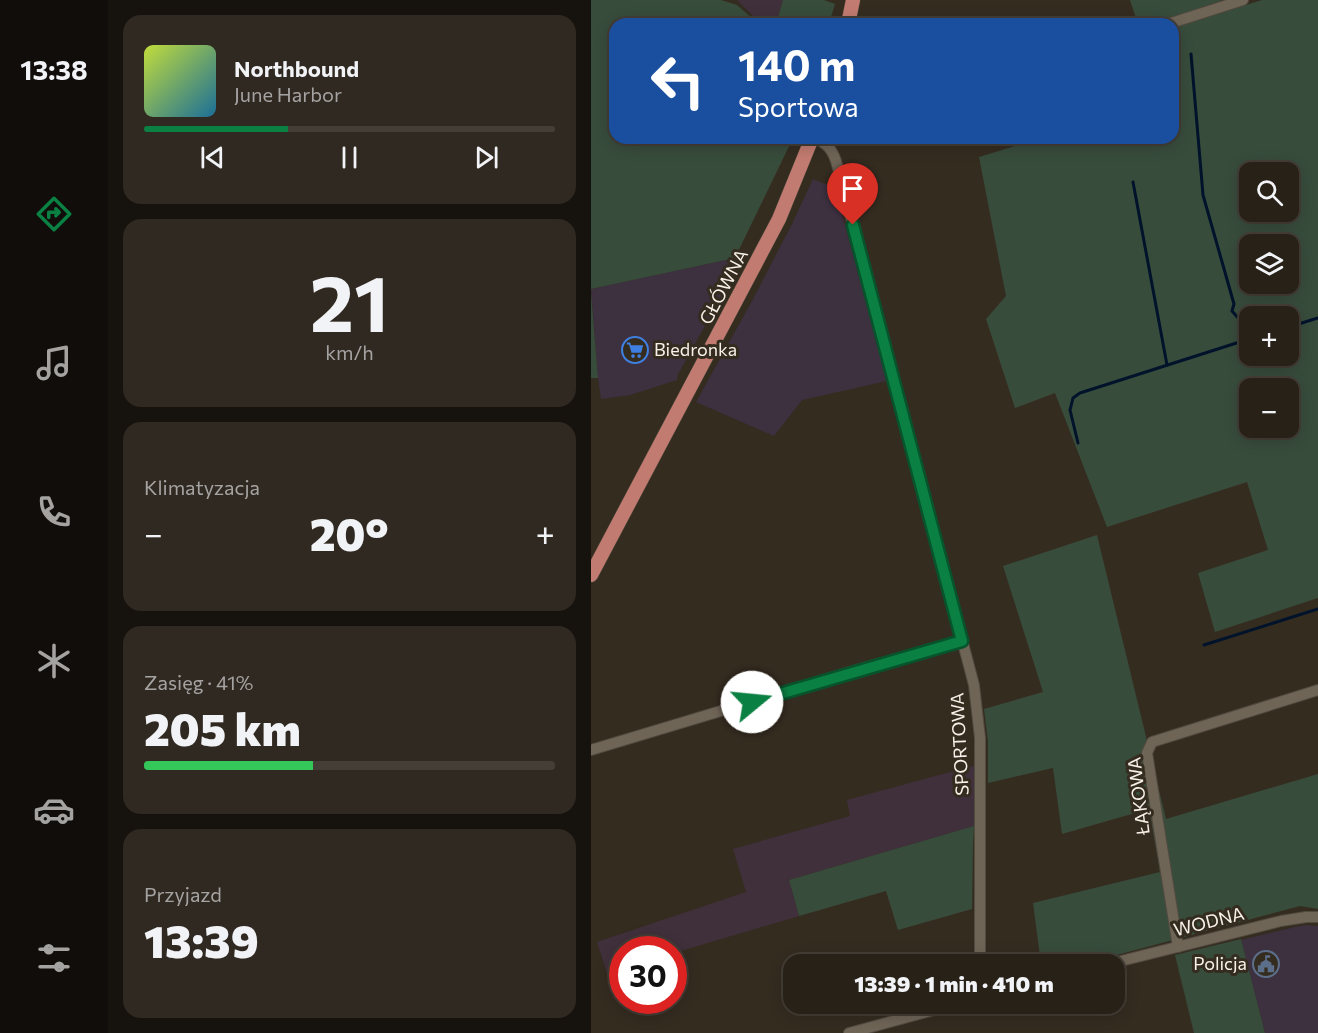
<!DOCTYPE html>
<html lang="pl">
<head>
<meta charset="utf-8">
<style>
  :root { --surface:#282118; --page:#302921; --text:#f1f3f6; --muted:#a5a3a2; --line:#443e37; --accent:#0b8043 }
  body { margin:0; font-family:Commissioner,sans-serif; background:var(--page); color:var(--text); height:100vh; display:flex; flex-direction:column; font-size:22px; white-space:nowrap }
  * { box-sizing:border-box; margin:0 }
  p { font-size:20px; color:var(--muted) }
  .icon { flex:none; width:33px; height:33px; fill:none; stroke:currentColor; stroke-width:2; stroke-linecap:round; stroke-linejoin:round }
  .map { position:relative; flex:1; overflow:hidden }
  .sheet { display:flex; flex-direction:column; gap:15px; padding:15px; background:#16120d; width:483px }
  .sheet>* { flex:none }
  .hud { position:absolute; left:18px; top:18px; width:570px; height:126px; border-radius:18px; box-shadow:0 3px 15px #0003,0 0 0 2px var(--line); background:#1a4fa0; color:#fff; overflow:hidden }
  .controls { position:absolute; left:648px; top:162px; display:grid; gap:12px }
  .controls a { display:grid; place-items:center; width:60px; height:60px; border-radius:12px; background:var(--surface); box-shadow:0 3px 15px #0003,0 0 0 2px var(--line); font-size:30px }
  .speed { position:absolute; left:18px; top:936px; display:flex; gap:12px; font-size:30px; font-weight:700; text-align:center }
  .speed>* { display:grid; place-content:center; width:78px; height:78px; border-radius:50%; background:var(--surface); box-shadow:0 3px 15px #0003,0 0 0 2px var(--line); line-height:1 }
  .speed .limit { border:9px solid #d22; background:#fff; color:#111 }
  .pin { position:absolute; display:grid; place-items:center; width:51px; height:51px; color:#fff; margin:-62px -26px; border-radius:50% 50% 50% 0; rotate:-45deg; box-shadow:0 0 6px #0007 }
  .pin .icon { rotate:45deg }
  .me { position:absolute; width:66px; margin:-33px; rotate:73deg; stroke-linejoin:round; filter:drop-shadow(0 0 4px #0008) }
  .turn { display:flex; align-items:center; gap:21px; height:126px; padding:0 30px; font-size:27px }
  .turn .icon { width:78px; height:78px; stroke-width:2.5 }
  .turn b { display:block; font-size:42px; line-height:51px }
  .big { font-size:45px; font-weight:800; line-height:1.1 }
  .sheet .tile { flex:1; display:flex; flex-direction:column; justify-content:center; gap:9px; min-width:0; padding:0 21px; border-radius:18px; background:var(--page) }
  .sheet .dial { align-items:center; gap:0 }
  .dial b { font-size:78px; line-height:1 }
  .song { display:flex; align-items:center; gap:18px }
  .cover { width:72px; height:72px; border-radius:9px; background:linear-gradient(135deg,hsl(70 70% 55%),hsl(200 70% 35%)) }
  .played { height:6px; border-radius:3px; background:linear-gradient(90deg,var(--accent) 35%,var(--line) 35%) }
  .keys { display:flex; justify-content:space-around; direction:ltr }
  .heat { display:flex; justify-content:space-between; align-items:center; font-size:33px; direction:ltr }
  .charge { height:9px; border-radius:4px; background:linear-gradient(90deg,#34c759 41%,var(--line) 0) }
  .trip { position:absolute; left:192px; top:954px; width:342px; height:60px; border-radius:18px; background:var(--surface); box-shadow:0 3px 15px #0003,0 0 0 2px var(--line); font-weight:800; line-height:60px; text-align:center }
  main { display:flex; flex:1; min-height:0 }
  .tab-bar { display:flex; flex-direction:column; width:108px; justify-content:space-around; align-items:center; background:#100d0a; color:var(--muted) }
  .tab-bar .icon { width:42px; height:42px }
  .tab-bar .selected { color:var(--accent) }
  .tab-bar b { font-size:27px; color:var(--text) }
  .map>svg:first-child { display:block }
  .commercial { fill:#3d303f }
  .industrial { fill:#40303b }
  .green { fill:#384c3c; fill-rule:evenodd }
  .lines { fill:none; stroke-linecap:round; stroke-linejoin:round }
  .stream { stroke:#01132b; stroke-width:3 }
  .minor-casing { stroke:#514a3f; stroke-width:12 }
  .major-casing { stroke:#514a3f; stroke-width:15 }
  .minor { stroke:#6f6557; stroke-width:10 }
  .major { stroke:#c27b70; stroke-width:14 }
  .route-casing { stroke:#07532c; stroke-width:15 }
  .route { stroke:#0b8043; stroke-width:10 }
  .labels { text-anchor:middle; stroke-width:6; stroke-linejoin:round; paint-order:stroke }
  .street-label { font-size:18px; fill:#f7f1e9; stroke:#352c20 }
  .poi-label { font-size:18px; fill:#f7f1e9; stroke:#352c20; text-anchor:start }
</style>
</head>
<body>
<main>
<nav class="tab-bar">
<b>13:38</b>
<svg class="icon selected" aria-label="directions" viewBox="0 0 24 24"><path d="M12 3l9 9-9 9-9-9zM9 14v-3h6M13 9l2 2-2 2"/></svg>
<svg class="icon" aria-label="music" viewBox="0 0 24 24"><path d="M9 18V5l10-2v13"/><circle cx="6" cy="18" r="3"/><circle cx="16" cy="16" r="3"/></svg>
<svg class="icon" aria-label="phone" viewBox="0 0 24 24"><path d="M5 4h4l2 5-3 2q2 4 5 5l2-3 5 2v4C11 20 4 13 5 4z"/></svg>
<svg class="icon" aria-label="climate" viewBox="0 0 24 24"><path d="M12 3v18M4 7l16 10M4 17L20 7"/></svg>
<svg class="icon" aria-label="car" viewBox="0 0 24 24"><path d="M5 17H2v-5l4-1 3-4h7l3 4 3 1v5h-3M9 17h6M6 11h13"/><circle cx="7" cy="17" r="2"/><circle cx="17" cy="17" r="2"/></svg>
<svg class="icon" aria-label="filters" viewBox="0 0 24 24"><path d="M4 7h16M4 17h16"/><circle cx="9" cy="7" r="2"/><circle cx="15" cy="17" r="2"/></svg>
</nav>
<section class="sheet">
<div class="tile">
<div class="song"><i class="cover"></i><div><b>Northbound</b><p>June Harbor</p></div></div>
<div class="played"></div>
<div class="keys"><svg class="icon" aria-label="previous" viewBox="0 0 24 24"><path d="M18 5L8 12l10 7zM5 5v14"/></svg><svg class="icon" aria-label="pause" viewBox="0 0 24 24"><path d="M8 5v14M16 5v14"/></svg><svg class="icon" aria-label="next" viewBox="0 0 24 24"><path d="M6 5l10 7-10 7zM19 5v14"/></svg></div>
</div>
<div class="tile dial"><b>21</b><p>km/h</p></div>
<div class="tile"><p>Klimatyzacja</p>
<div class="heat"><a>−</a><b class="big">20°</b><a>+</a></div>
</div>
<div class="tile"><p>Zasięg · 41%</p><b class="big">205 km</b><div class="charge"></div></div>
<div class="tile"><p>Przyjazd</p><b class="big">13:39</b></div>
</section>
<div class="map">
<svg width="727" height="1033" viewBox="0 0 727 1033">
  <rect width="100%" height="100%" fill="#352c20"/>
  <!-- commercial -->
  <g class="commercial">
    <polygon points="222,179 244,188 296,381 211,400 183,436 105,402 161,301 201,224"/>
    <polygon points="153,256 86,376 86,380 39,395 10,399 7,378 0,289"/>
    <polygon points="715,925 727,926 727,1033 674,1033 650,940 704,927"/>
  </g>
  <!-- industrial -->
  <g class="industrial">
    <polygon points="146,0 192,0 185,24 170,24"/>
    <polygon points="385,765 383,826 198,880 208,916 83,953 82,950 32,950 31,968 16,973 6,942 155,892 142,849 259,816 256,800"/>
  </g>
  <!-- green -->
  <g class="green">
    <polygon points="0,0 130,0 146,5 168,24 24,24 24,138 202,138 144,258 0,289"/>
    <polygon points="192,0 233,0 244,4 238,24 185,24"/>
    <polygon points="539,0 632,0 561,24 547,24"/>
    <path d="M671,0H727V598L624,632L607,573L677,550L656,482L516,527L464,393L424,408L395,319L415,296L388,157L450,138H582V28ZM658,172H698V212H658ZM658,244H698V284H658ZM658,316H698V356H658ZM658,388H698V428H658Z"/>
    <polygon points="0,292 7,378 0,378"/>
    <polygon points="506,535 575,819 727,774 727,909 709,906 492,964 450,964 442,903 569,872 558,809 471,834 462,768 397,783 397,741 393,709 452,692 412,566"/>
    <polygon points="383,826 382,845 381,909 307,930 295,891 208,916 198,880"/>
    <polygon points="650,939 674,1033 603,1033 584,955"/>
  </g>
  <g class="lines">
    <!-- stream -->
    <g class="stream">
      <polyline points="600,54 612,195 643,304 641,311 655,327 658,334"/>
      <polyline points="542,182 576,365"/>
      <polyline points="698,327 727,318"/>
      <polyline points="487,443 479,410 482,398 489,393 658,339"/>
      <polyline points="613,645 727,609"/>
    </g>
    <defs>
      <g id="minor">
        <polyline points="577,24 652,0"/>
        <path d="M224,138C235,143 241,149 245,161L383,685L389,738V964"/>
        <polyline points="0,750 276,667 371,641"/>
        <polyline points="587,947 556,753 561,742 727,690"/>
        <polyline points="518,964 690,921 715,917 727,917"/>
        <polyline points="258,1033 365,1004"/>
      </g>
      <g id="major">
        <polyline points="257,24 262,0"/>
        <polyline points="0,575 188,219 221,138"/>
      </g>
    </defs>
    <!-- minor casing -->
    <use href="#minor" class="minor-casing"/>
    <!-- major casing -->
    <use href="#major" class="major-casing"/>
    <!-- minor -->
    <use href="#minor" class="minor"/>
    <!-- major -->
    <use href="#major" class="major"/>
  </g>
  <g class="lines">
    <defs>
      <polyline id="route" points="161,702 371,641 262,225"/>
    </defs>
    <!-- route casing -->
    <use href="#route" class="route-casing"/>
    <!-- route -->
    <use href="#route" class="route"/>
  </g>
  <!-- icons -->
  <defs>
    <symbol id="supermarket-ring" viewBox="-11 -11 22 22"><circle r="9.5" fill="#352c20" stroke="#3f7fe0" stroke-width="1.5"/><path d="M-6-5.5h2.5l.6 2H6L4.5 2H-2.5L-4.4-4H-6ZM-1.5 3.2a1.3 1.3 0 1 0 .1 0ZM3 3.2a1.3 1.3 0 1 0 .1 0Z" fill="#3f7fe0"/></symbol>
    <symbol id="civic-ring" viewBox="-11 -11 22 22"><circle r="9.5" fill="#352c20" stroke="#5c6f8a" stroke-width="1.5"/><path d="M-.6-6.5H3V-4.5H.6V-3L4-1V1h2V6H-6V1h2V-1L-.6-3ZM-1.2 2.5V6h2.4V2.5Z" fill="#5c6f8a"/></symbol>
  </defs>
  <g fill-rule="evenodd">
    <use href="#supermarket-ring" x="29" y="335" width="30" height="30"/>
    <use href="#civic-ring" x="660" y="949" width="30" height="30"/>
  </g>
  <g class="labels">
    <!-- street labels -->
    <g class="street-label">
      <text transform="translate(133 287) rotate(-62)" y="6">GŁÓWNA</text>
      <text transform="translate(369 744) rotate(-93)" y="6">SPORTOWA</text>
      <text transform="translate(548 796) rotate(-97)" y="6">ŁĄKOWA</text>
      <text transform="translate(618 922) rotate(-14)" y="6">WODNA</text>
    </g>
    <!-- poi labels -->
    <g class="poi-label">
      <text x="63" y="356">Biedronka</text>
      <text x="656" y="970" text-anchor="end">Policja</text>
    </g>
  </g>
</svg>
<div class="controls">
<a><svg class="icon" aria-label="search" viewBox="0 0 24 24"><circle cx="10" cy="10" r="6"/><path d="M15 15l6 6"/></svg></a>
<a><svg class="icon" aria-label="layers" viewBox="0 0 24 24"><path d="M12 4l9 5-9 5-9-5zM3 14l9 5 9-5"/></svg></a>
<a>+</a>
<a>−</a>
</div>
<div class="speed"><div class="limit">30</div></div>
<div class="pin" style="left:262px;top:225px;background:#d93025"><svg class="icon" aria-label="arrive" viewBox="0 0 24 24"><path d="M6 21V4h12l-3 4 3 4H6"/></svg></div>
<svg class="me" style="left:161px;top:702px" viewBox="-20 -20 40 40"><circle r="19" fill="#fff"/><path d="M0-13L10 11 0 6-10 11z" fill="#0b8043"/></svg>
<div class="trip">13:39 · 1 min · 410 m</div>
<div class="hud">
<div class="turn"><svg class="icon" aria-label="left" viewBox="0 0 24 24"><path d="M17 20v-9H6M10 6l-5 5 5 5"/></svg><div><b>140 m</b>Sportowa</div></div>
</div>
</div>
</main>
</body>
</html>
